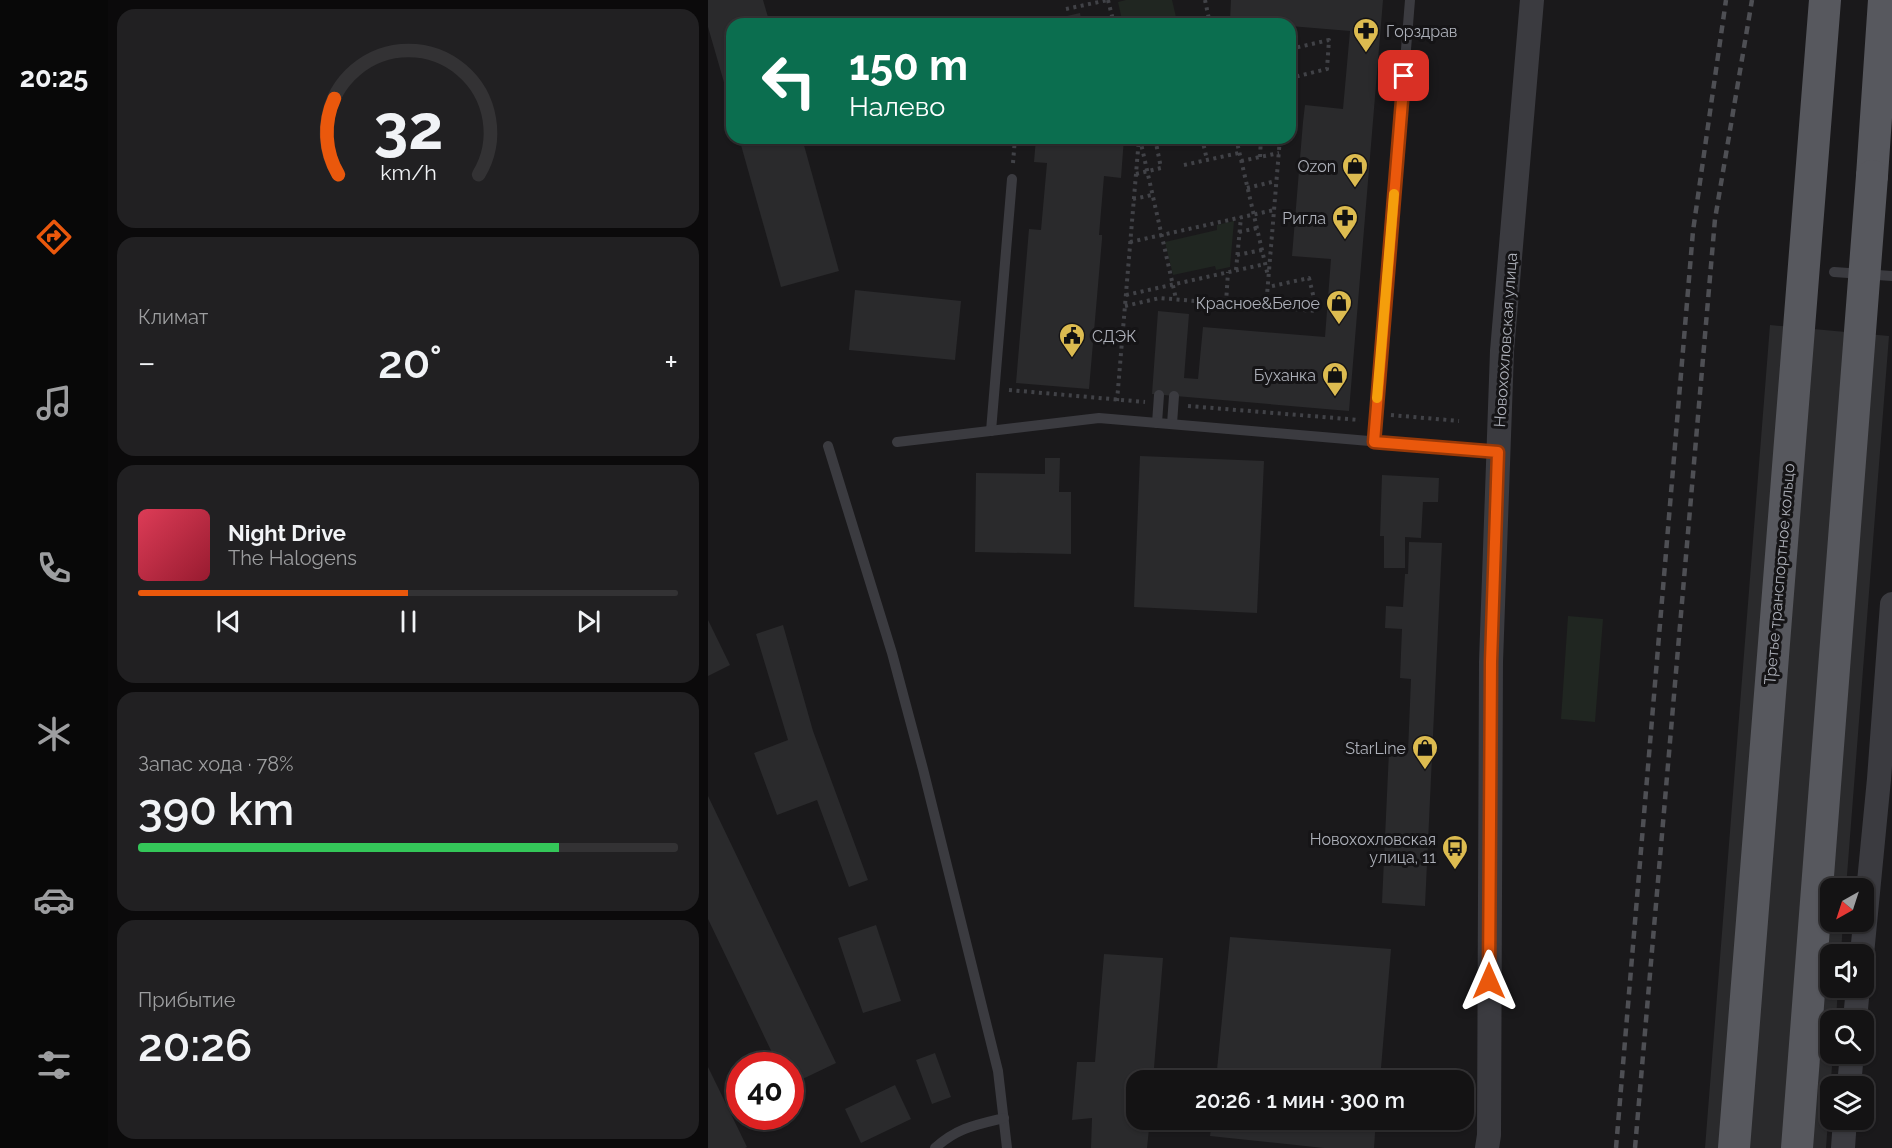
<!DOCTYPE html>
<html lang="ru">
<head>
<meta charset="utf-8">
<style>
  :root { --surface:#141314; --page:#212022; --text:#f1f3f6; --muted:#9d9ea0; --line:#333234; --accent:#ea580c }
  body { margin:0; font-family:Raleway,sans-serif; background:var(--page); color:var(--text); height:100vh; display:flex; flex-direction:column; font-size:22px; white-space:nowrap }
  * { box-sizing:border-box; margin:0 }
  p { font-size:20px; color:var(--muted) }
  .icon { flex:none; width:33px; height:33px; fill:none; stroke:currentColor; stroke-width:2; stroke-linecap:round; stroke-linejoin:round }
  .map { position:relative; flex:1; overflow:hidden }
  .panel { display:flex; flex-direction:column; gap:9px; padding:9px; background:#0b0a0b; width:600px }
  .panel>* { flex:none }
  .banner { position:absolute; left:18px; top:18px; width:570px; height:126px; border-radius:18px; box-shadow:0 2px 4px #0004,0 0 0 2px var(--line); background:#0b6e4f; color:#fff; overflow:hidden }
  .needle { width:39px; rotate:219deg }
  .buttons { position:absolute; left:1112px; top:878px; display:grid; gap:12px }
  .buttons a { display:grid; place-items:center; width:54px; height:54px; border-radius:12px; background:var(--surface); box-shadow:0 2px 4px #0004,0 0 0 2px var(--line); font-size:30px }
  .speed { position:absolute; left:18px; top:1052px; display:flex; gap:12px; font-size:30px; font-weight:700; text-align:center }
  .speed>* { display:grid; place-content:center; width:78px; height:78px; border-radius:50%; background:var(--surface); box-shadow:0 2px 4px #0004,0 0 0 2px var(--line); line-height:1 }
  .speed .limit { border:9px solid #d22; background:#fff; color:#111 }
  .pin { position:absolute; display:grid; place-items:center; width:51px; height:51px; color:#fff; margin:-26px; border-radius:12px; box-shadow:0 3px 9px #0006 }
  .me { position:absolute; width:66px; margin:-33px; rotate:0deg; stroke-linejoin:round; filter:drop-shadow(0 0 4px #0008) }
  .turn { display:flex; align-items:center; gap:21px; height:126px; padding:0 24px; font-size:27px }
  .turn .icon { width:78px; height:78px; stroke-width:2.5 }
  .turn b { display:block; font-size:42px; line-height:51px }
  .big { font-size:45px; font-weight:600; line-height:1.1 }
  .panel .tile { flex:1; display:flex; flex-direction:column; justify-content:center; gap:9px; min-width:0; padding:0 21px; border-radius:18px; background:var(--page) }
  .panel .dial { align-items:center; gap:0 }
  .dial svg { height:156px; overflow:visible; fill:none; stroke:var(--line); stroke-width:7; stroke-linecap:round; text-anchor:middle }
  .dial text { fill:var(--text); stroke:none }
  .song { display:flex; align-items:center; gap:18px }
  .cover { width:72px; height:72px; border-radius:9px; background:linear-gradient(135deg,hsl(350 70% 55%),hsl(350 70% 35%)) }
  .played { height:6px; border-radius:3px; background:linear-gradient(90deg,var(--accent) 50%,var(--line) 50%) }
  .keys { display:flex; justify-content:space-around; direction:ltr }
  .heat { display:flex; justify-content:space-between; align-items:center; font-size:33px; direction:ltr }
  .charge { height:9px; border-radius:4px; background:linear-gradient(90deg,#34c759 78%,var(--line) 0) }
  .trip { position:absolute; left:418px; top:1070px; width:348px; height:60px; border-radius:18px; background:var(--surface); box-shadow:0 2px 4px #0004,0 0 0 2px var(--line); font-weight:600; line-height:60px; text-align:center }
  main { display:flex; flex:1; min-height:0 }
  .tabs { display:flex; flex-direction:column; width:108px; justify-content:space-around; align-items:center; background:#080808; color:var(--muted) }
  .tabs .icon { width:42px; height:42px }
  .tabs .on { color:var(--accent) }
  .tabs b { font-size:27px; color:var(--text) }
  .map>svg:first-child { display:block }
  .green { fill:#202621 }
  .building { fill:#2a2a2c }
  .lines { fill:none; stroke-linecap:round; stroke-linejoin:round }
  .path { stroke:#414247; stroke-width:4; stroke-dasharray:3 4.5; stroke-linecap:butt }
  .service { stroke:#3b3b40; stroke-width:10 }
  .tertiary { stroke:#3b3b40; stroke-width:24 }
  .primary { stroke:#57585e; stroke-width:32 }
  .rail { stroke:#4e4f54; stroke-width:4.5; stroke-dasharray:8 6; stroke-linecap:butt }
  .primary-bridge { stroke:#57585e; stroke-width:32 }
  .route-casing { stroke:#983908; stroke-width:15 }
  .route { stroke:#ea580c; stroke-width:10 }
  .slow { stroke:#f59e0b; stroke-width:10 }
  .labels { text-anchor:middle; stroke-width:6; stroke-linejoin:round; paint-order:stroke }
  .poi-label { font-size:16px; fill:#adb0b9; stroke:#151416; text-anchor:end }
  .street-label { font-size:16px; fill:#adb0b9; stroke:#151416 }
</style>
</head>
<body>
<main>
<nav class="tabs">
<b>20:25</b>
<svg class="icon on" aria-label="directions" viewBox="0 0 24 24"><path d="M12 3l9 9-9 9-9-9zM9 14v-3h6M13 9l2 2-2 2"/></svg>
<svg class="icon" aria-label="music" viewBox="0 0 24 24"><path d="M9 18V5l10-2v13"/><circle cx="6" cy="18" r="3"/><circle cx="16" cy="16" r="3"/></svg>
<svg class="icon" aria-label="phone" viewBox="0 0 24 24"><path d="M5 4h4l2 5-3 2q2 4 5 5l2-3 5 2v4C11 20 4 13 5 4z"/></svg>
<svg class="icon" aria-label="climate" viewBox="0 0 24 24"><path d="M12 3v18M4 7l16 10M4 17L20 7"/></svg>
<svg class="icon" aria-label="car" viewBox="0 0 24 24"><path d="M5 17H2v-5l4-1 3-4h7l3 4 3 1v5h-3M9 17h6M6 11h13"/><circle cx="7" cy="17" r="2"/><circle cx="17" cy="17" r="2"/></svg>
<svg class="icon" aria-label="filters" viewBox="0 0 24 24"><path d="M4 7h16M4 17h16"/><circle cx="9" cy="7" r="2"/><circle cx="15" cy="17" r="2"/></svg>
</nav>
<section class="panel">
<div class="tile dial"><svg viewBox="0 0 100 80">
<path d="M14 69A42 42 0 1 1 86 69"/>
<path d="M14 69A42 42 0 0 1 12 30" stroke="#ea580c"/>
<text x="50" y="56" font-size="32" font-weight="700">32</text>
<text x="50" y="72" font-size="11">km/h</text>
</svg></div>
<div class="tile"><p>Климат</p>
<div class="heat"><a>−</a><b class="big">20°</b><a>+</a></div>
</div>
<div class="tile">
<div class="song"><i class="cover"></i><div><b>Night Drive</b><p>The Halogens</p></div></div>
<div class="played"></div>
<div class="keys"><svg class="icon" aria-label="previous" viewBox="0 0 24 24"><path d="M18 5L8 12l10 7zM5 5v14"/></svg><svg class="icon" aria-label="pause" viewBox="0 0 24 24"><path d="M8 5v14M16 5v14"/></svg><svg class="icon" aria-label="next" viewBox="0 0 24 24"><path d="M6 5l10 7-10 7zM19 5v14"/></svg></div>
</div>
<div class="tile"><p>Запас хода · 78%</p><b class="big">390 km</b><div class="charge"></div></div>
<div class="tile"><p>Прибытие</p><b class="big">20:26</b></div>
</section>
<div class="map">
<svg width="1184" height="1148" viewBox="0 0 1184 1148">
  <rect width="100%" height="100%" fill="#1a191b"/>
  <!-- green -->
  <g class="green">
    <polygon points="418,0 464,0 468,17 439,24 415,24 410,2"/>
    <polygon points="526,221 522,267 508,270 507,266 465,275 457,242 509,230 509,225"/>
    <polygon points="860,616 895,619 887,722 853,719"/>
  </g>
  <!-- building -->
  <g class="building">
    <polygon points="0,0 55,0 62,24 24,24 24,110 0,27"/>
    <polygon points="523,0 675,0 641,411 444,394 450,311 481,314 476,378 490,379 495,327 617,337 623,259 584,256 595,122 597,105 635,109 642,31 582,26 582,24 522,21"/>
    <polygon points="372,13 374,24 361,24 359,16"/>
    <polygon points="31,138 94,138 131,271 73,287"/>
    <polygon points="328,138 416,138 413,178 396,176 391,235 394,235 394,239 381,389 308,383 321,229 333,230 339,163 326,162"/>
    <polygon points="147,290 253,301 247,360 141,350"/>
    <polygon points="1062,325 1181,336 1138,888 1122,888 1122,921 1135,921 1133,954 1122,954 1122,987 1130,987 1128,1020 1122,1020 1122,1053 1125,1053 1118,1148 997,1148"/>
    <polygon points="432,456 556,461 549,613 426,607"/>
    <polygon points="337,458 352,458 351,492 363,492 363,554 267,552 268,473 337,474"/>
    <polygon points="674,475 731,478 730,502 715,502 713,538 697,537 697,568 676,568 676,536 672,536"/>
    <polygon points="701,542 734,543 717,906 674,903 681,751 700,752 703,679 692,678 694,629 677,628 678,606 695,607 697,574 700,574"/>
    <polygon points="0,620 22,665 0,676"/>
    <polygon points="75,625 105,731 160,880 141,887 109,800 69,815 46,753 80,740 48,634"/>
    <polygon points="0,796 128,1063 82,1085 82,1065 70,1065 0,919"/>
    <polygon points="168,925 193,1001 155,1013 130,938"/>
    <polygon points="522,937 683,949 672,1080 508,1080"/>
    <polygon points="396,954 455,958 445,1080 429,1080 429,1119 442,1119 439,1148 383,1148 384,1118 364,1120 369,1062 387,1062"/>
    <polygon points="227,1053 243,1097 224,1104 208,1060"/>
    <polygon points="0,1067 39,1147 37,1148 0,1148"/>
    <polygon points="187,1085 203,1119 153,1143 137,1109"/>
    <polygon points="504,1119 668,1119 666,1148 616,1148 502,1136"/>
  </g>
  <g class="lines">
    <!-- path -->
    <g class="path">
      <polyline points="400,0 406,24"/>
      <polyline points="497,0 502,24"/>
      <polyline points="358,9 400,0"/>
      <polyline points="582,49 621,40 619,69 582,78"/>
      <polyline points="494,138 499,160"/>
      <polyline points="528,138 560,276"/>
      <polyline points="432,139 468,299"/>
      <polyline points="494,142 513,138"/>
      <polyline points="552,157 553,138"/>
      <polyline points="533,161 571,153"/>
      <polyline points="305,163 307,138"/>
      <polyline points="476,165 531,153"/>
      <polyline points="428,174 453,168 447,138"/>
      <polyline points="539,188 568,181"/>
      <polyline points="425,199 444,195"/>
      <polyline points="531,232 549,228"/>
      <polyline points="422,242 566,210"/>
      <polyline points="529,255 554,250"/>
      <polyline points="528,270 533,217"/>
      <polyline points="418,295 557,264"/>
      <polyline points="518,303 520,272"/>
      <polyline points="417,306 452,298 558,307 572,138"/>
      <polyline points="558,307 609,311 601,278 560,287"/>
      <polyline points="301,390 437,402"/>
      <polyline points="409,401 431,138"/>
      <polyline points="480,406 652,420"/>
      <polyline points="683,415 751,421"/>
    </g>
    <!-- service -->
    <g class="service">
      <polyline points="1126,272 1184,276"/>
      <polyline points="449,423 451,395"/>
      <polyline points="464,424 466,396"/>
      <polyline points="283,431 304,179"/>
      <polyline points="189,442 391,418 790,452"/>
      <polyline points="666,442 702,0"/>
      <polyline points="120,446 184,653 215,769 290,1071 299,1148"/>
      <path d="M227,1148C249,1128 267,1125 296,1118"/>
    </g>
    <!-- tertiary -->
    <g class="tertiary">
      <polyline points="1154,954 1171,779 1184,604"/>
      <polyline points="1147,1020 1150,987"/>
      <polyline points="1141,1086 1144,1053"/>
      <polyline points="779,1148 781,1135 783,662 794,351 824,0"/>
      <polyline points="1135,1148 1137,1119"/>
    </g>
    <!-- primary -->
    <g class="primary">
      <polyline points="1164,176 1176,0"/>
      <polyline points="1026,1148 1117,0"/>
    </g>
    <!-- rail -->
    <g class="rail">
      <polyline points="908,1148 985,231 1018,0"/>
      <polyline points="927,1148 1007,219 1044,0"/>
    </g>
    <!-- primary-bridge -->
    <polyline class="primary-bridge" points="1089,1148 1164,176"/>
  </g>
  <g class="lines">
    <defs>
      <polyline id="route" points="696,76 666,442 790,452 783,662 781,981"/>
    </defs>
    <!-- route casing -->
    <use href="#route" class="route-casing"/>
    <!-- route -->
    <use href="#route" class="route"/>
    <!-- slow -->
    <polyline class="slow" points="669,398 686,194"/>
  </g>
  <!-- icons -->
  <defs>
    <symbol id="pharmacy-pin" viewBox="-11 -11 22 30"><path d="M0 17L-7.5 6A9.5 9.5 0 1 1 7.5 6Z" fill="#dcbb50" stroke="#151416"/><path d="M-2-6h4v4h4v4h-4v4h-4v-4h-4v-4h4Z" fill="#111"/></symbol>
    <symbol id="shop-pin" viewBox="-11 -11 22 30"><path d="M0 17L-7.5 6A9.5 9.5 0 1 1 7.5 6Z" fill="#dcbb50" stroke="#151416"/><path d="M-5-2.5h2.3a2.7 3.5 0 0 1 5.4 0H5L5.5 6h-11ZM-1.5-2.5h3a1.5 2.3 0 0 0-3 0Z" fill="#111"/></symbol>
    <symbol id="civic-pin" viewBox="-11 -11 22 30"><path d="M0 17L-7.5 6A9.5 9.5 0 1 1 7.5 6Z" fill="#dcbb50" stroke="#151416"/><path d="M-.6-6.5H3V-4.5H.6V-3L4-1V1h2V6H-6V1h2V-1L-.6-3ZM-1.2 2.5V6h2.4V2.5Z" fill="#111"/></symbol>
    <symbol id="bus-pin" viewBox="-11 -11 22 30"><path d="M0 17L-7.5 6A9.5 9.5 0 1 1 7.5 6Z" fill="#dcbb50" stroke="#151416"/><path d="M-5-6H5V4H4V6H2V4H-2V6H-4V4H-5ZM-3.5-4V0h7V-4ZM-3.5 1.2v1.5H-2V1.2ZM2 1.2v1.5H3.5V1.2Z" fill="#111"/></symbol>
  </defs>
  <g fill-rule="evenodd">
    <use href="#pharmacy-pin" x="643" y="16" width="30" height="40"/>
    <use href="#shop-pin" x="632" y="151" width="30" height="40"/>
    <use href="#pharmacy-pin" x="622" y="203" width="30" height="40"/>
    <use href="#shop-pin" x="616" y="288" width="30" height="40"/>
    <use href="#civic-pin" x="349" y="321" width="30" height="40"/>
    <use href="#shop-pin" x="612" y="360" width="30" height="40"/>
    <use href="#shop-pin" x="702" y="733" width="30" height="40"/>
    <use href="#bus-pin" x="732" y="833" width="30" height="40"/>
  </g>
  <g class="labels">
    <!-- poi labels -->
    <g class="poi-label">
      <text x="678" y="37" text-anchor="start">Горздрав</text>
      <text x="628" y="172">Ozon</text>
      <text x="618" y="224">Ригла</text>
      <text x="612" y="309">Красное&amp;Белое</text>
      <text x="384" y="342" text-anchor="start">СДЭК</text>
      <text x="608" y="381">Буханка</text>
      <text x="698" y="754">StarLine</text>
      <text x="728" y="845">Новохохловская<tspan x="728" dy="18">улица, 11</tspan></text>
    </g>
    <!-- street labels -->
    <g class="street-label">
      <text transform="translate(797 340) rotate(-86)" y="6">Новохохловская улица</text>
      <text transform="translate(1071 574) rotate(-85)" y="6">Третье транспортное кольцо</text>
    </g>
  </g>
</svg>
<div class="buttons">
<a><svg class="needle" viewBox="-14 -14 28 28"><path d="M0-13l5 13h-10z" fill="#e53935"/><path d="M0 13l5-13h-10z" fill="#9d9ea0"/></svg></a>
<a><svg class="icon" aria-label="sound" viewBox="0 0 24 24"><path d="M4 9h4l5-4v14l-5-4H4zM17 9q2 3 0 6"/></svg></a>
<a><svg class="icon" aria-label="search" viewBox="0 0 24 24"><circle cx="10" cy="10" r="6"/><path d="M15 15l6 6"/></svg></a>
<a><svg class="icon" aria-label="layers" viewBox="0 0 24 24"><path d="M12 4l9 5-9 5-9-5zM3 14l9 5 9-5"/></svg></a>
</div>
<div class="speed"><div class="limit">40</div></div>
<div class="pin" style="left:696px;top:76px;background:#d93025"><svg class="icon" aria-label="arrive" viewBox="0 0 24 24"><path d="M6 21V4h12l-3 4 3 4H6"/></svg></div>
<svg class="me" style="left:781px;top:981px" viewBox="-20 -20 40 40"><path d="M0-17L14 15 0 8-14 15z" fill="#ea580c" stroke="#fff" stroke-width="4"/></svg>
<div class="trip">20:26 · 1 мин · 300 m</div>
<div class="banner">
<div class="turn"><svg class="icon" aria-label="left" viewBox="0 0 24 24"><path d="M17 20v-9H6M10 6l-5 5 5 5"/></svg><div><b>150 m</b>Налево</div></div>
</div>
</div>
</main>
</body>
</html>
